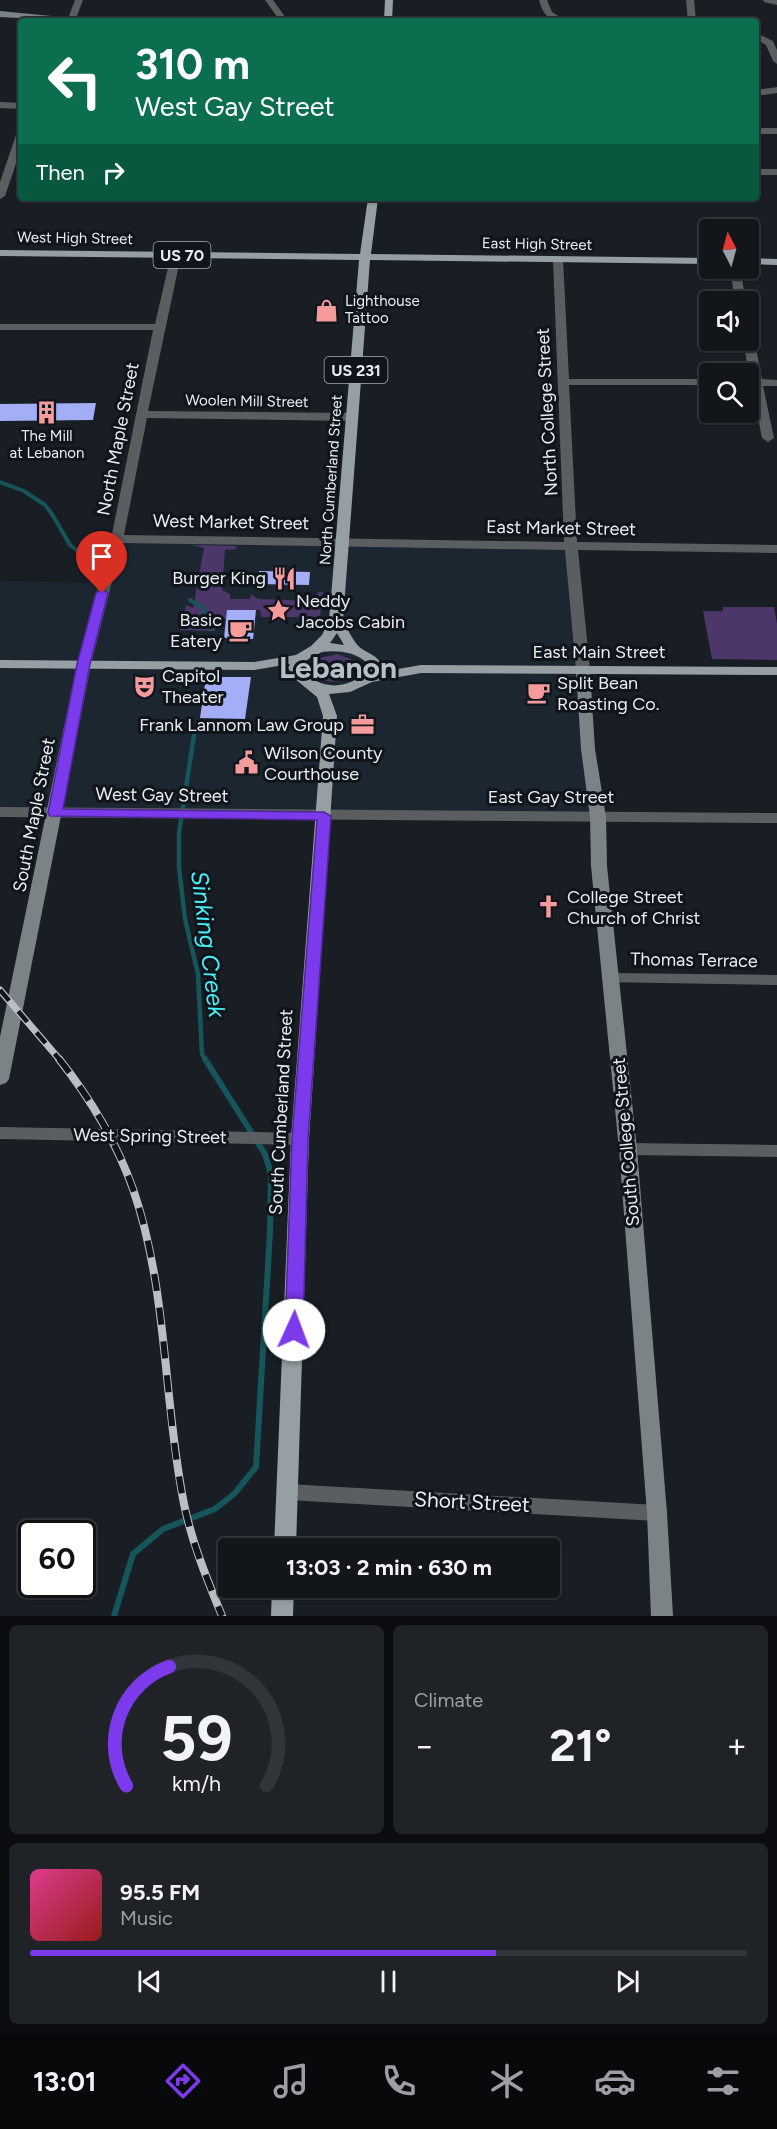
<!DOCTYPE html>
<html lang="en">
<head>
<meta charset="utf-8">
<style>
  :root { --surface:#12161b; --page:#1f2328; --text:#f1f3f6; --muted:#9c9fa3; --line:#31353a; --accent:#7c3aed }
  body { margin:0; font-family:Figtree,sans-serif; background:var(--page); color:var(--text); height:100vh; display:flex; flex-direction:column; font-size:22px; white-space:nowrap }
  * { box-sizing:border-box; margin:0 }
  p { font-size:20px; color:var(--muted) }
  .icon { flex:none; width:33px; height:33px; fill:none; stroke:currentColor; stroke-width:2; stroke-linecap:round; stroke-linejoin:round }
  .map { position:relative; height:1616px; overflow:hidden }
  .details { display:flex; flex-direction:column; gap:9px; padding:9px; background:#0a0c0f; flex:1 }
  .details>* { flex:none }
  .hud { position:absolute; left:18px; top:18px; width:741px; height:183px; border-radius:6px; box-shadow:0 2px 4px #0004,0 0 0 2px var(--line); background:#0b6e4f; color:#fff; overflow:hidden }
  .needle { width:39px; rotate:354deg }
  .buttons { position:absolute; left:699px; top:219px; display:grid; gap:12px }
  .buttons a { display:grid; place-items:center; width:60px; height:60px; border-radius:6px; background:var(--surface); box-shadow:0 2px 4px #0004,0 0 0 2px var(--line); font-size:30px }
  .speed { position:absolute; left:18px; top:1520px; display:flex; gap:12px; font-size:30px; font-weight:700; text-align:center }
  .speed>* { display:grid; place-content:center; width:78px; height:78px; border-radius:50%; background:var(--surface); box-shadow:0 2px 4px #0004,0 0 0 2px var(--line); line-height:1 }
  .speed .limit { border:3px solid #111; border-radius:9px; background:#fff; color:#111 }
  .pin { position:absolute; display:grid; place-items:center; width:51px; height:51px; color:#fff; margin:-62px -26px; border-radius:50% 50% 50% 0; rotate:-45deg; box-shadow:0 0 6px #0007 }
  .pin .icon { rotate:45deg }
  .me { position:absolute; width:66px; margin:-33px; rotate:2deg; stroke-linejoin:round; filter:drop-shadow(0 0 4px #0008) }
  .turn { display:flex; align-items:center; gap:21px; height:126px; padding:0 18px; font-size:27px }
  .turn .icon { width:78px; height:78px; stroke-width:2.5 }
  .turn b { display:block; font-size:42px; line-height:51px }
  .then { display:flex; align-items:center; height:57px; padding:0 18px; background:#0003; gap:12px; font-size:22px }
  .big { font-size:45px; font-weight:700; line-height:1.1 }
  .details .tile { flex:1; display:flex; flex-direction:column; justify-content:center; gap:9px; min-width:0; padding:0 21px; border-radius:9px; background:var(--page) }
  .details .dial { align-items:center; gap:0 }
  .dial svg { height:156px; overflow:visible; fill:none; stroke:var(--line); stroke-width:7; stroke-linecap:round; text-anchor:middle }
  .dial text { fill:var(--text); stroke:none }
  .song { display:flex; align-items:center; gap:18px }
  .cover { width:72px; height:72px; border-radius:9px; background:linear-gradient(135deg,hsl(330 70% 55%),hsl(0 70% 35%)) }
  .played { height:6px; border-radius:3px; background:linear-gradient(90deg,var(--accent) 65%,var(--line) 65%) }
  .keys { display:flex; justify-content:space-around; direction:ltr }
  .heat { display:flex; justify-content:space-between; align-items:center; font-size:33px; direction:ltr }
  .details .tiles { flex:1; display:grid; gap:9px; grid-template-columns:1fr 1fr }
  .tile:last-child { grid-column:span 2 }
  .trip { position:absolute; left:218px; top:1538px; width:342px; height:60px; border-radius:6px; background:var(--surface); box-shadow:0 2px 4px #0004,0 0 0 2px var(--line); font-weight:700; line-height:60px; text-align:center }
  .menu { display:flex; height:96px; justify-content:space-around; align-items:center; background:#07090b; color:var(--muted) }
  .menu .icon { width:42px; height:42px }
  .menu .selected { color:var(--accent) }
  .menu b { font-size:27px; color:var(--text) }
  .map>svg:first-child { display:block }
  .built { fill:#1c2631 }
  .green { fill:#4c366a }
  .lines { fill:none; stroke-linecap:round; stroke-linejoin:round }
  .stream-far2 { stroke:#16565a; stroke-width:4 }
  .stream-far1 { stroke:#16565a; stroke-width:4.5 }
  .stream { stroke:#16565a; stroke-width:6 }
  .building { fill:#a3aef6 }
  .street { fill:#5a5e60; fill-rule:evenodd }
  .secondary { fill:#7c8387; fill-rule:evenodd }
  .primary { fill:#96a0a4; fill-rule:evenodd }
  .rail-far1-casing { stroke:#bbbfc4; stroke-width:7 }
  .rail-casing { stroke:#bbbfc4; stroke-width:8 }
  .rail-far1 { stroke:#0f151b; stroke-width:4.5; stroke-dasharray:14; stroke-linecap:butt }
  .rail { stroke:#0f151b; stroke-width:6; stroke-dasharray:17; stroke-linecap:butt }
  .route { fill:#7c3aed; stroke:#51269a; stroke-width:1.5 }
  .labels { text-anchor:middle; stroke-width:6; stroke-linejoin:round; paint-order:stroke }
  .far-street-label { font-size:15px; fill:#e9edf1; stroke:#0f151b }
  .far-poi-label { font-size:15px; fill:#e9edf1; stroke:#0f151b; text-anchor:start }
  .shield { fill:#0f151b; stroke:#a8acb1; stroke-width:1.5 }
  .shield-label { font-size:16px; font-weight:bold; fill:#e9edf1 }
  .street-label { font-size:18px; fill:#e9edf1; stroke:#0f151b }
  .poi-label { font-size:18px; fill:#e9edf1; stroke:#0f151b; text-anchor:start }
  .near-street-label { font-size:21px; fill:#e9edf1; stroke:#0f151b }
  .near-water-label { font-size:24px; font-style:italic; fill:#47f1fa; stroke:#0f151b }
  .town-label { font-size:30px; font-weight:bold; fill:#b7bfc8; stroke:#0f151b }
</style>
</head>
<body>
<div class="map">
<svg width="777" height="1616" viewBox="0 0 777 1616">
  <rect width="100%" height="100%" fill="#181e24"/>
  <!-- built -->
  <polygon class="built" points="117,539 571,546 598,817 0,812 0,581 105,583"/>
  <!-- green -->
  <g class="green">
    <polygon points="192,545 236,546 237,549 225,550 222,590 230,594 230,599 250,599 251,594 258,599 317,601 318,592 323,592 320,617 261,617 260,610 228,610 226,619 217,619 215,631 180,630 186,605 193,608 204,548"/>
    <polygon points="723,607 774,607 777,624 777,660 712,659 703,611 723,611"/>
    <path d="M337,654L356,661L359,669C350,685 316,687 310,668L315,659Z"/>
  </g>
  <g class="lines">
    <!-- stream-far2 -->
    <g class="stream-far2">
      <polyline points="0,482 24,491 45,505 52,514 70,545 99,567"/>
      <polyline points="190,600 202,607 209,621"/>
    </g>
    <!-- stream-far1 -->
    <g class="stream-far1">
      <polyline points="209,620 210,629"/>
      <polyline points="195,729 179,833 179,867 185,919 198,974 202,1054 206,1060"/>
    </g>
    <!-- stream -->
    <polyline class="stream" points="114,1616 133,1554 163,1529 215,1509 234,1494 256,1467 270,1232 271,1174 265,1154 205,1059"/>
  </g>
  <!-- building -->
  <g class="building">
    <polygon points="96,403 93,420 0,421 0,404"/>
    <polygon points="259,571 310,572 309,585 258,584"/>
    <polygon points="227,610 256,610 253,639 224,638"/>
    <polygon points="206,677 251,677 245,719 200,718"/>
  </g>
  <g class="lines">
    <!-- street -->
    <g class="street">
      <polygon points="75,0 83,0 75,21 67,21"/>
      <polygon points="265,0 273,0 288,21 280,21"/>
      <path d="M539,0H547L552,12L566,21C550,21 543,16 539,0Z"/>
      <polygon points="686,0 694,0 696,21 688,21"/>
      <polygon points="763,0 777,0 777,5 764,2"/>
      <polygon points="52,17 55,18 56,21 48,21"/>
      <polygon points="756,33 773,41 777,50 777,64 773,61 766,45 756,39"/>
      <polygon points="777,87 777,93 756,96 756,90"/>
      <polygon points="0,102 21,103 21,109 0,108"/>
      <rect x="756" y="128" width="21" height="6"/>
      <polygon points="21,132 21,149 5,196 0,199 0,182 16,135"/>
      <rect x="756" y="169" width="21" height="6"/>
      <polygon points="176,252 181,255 148,411 352,413 358,417 352,421 147,418 124,535 564,542 553,259 558,256 563,259 569,379 710,379 710,385 569,385 577,542 777,545 777,553 578,550 590,670 583,674 576,670 565,550 122,543 91,664 89,667 79,667 77,664 111,539 153,330 0,330 0,324 155,324 171,255"/>
      <polygon points="730,268 740,268 746,302 735,302"/>
      <polygon points="748,336 754,339 762,379 777,380 777,386 763,386 774,438 768,442 762,438 752,386 748,385 750,379 743,340 748,340"/>
      <polygon points="0,807 777,813 777,823 0,817"/>
      <polygon points="611,973 777,975 777,985 605,982 603,978 605,974"/>
      <polygon points="0,1127 300,1133 306,1135 309,1139 306,1143 300,1145 0,1139"/>
      <polygon points="628,1143 777,1145 777,1157 628,1155 622,1153 619,1149 622,1145"/>
      <polygon points="288,1484 657,1505 664,1507 667,1513 664,1519 657,1521 288,1500 281,1498 278,1492 281,1486"/>
    </g>
    <!-- secondary -->
    <g class="secondary">
      <polygon points="0,11 72,18 76,21 0,17"/>
      <polygon points="84,660 91,664 9,1079 6,1083 0,1085 0,1037 77,664"/>
      <polygon points="583,666 590,670 595,749 606,817 607,866 637,1149 667,1513 673,1616 651,1616 647,1513 619,1149 591,866 590,817 581,749 576,670"/>
    </g>
    <!-- primary -->
    <g class="primary">
      <polygon points="385,0 393,0 392,21 384,21"/>
      <path d="M368,198H378L371,254L710,258V264L370,260L343,621C348,629 354,644 362,649C370,654 375,655 381,663L380,672L421,665L777,667V675L421,673L372,682L350,692L329,694L337,716L309,1139L296,1548H274L291,1139L323,716L317,697L295,679L288,668L290,664L254,670L0,668V660L254,662L296,655L311,646L322,635L329,621L359,260L0,256V250L360,254ZM337,633L344,645L330,643ZM322,652C337,650 356,652 367,663V669C351,691 317,691 302,668L308,659Z"/>
      <polygon points="748,258 777,259 777,265 748,264"/>
      <polygon points="272,1587 294,1587 293,1616 271,1616"/>
    </g>
    <defs>
      <polyline id="rail-far1" points="0,990 60,1060"/>
      <path id="rail" d="M59,1059C90,1098 116,1141 133,1189C168,1290 163,1400 184,1504C192,1543 207,1579 222,1616"/>
    </defs>
    <!-- rail-far1 casing -->
    <use href="#rail-far1" class="rail-far1-casing"/>
    <!-- rail casing -->
    <use href="#rail" class="rail-casing"/>
    <!-- rail-far1 -->
    <use href="#rail-far1" class="rail-far1"/>
    <!-- rail -->
    <use href="#rail" class="rail"/>
  </g>
  <!-- route -->
  <polygon class="route" points="102,589 108,593 90,664 63,809 324,812 331,816 308,1139 303,1330 300,1334 294,1336 288,1334 285,1330 292,1139 317,820 50,816 48,813 77,664 96,593"/>
  <!-- icons -->
  <defs>
    <symbol id="shop-bare" viewBox="-9 -9 18 18"><path d="M-5-2.5h2.3a2.7 3.5 0 0 1 5.4 0H5L5.5 6h-11ZM-1.5-2.5h3a1.5 2.3 0 0 0-3 0Z" fill="#f59b9c" stroke="#0f151b" stroke-width="2.5" paint-order="stroke"/></symbol>
    <symbol id="building-bare" viewBox="-9 -9 18 18"><path d="M-4-6H4V6H1V3H-1V6H-4ZM-2.5-4.3h1.7v1.8h-1.7ZM.8-4.3h1.7v1.8H.8ZM-2.5-1h1.7V.8h-1.7ZM.8-1h1.7V.8H.8Z" fill="#f59b9c" stroke="#0f151b" stroke-width="2.5" paint-order="stroke"/></symbol>
    <symbol id="restaurant-bare" viewBox="-9 -9 18 18"><path d="M-5-6h1v4h1v-4h1v4h1v-4h1v5L-1.5 .5V6h-2V.5L-5-1ZM5-6V6H3V1.5H1.5Q1.5-4 5-6Z" fill="#f59b9c" stroke="#0f151b" stroke-width="2.5" paint-order="stroke"/></symbol>
    <symbol id="sight-bare" viewBox="-9 -9 18 18"><path d="M0-6L1.8-2.2L6-1.7L2.9 1.2L3.7 5.4L0 3.3L-3.7 5.4L-2.9 1.2L-6-1.7L-1.8-2.2Z" fill="#f59b9c" stroke="#0f151b" stroke-width="2.5" paint-order="stroke"/></symbol>
    <symbol id="cafe-bare" viewBox="-9 -9 18 18"><path d="M-5.5-4.5H6V0H3Q3 3.5 0 3.5H-2.5Q-5.5 3.5-5.5 0ZM3-3.2v2h1.7v-2ZM-6 4.5H4V6H-6Z" fill="#f59b9c" stroke="#0f151b" stroke-width="2.5" paint-order="stroke"/></symbol>
    <symbol id="theatre-bare" viewBox="-9 -9 18 18"><path d="M-5-5.5Q0-4 5-5.5V0Q5 5 0 6Q-5 5-5 0ZM-3.3-2.5H-1v1.5H-3.3ZM1-2.5H3.3v1.5H1ZM-2.8 1Q0 5.5 2.8 1Z" fill="#f59b9c" stroke="#0f151b" stroke-width="2.5" paint-order="stroke"/></symbol>
    <symbol id="office-bare" viewBox="-9 -9 18 18"><path d="M-6-3h4V-5.5h4V-3h4V5H-6ZM-1-4.5V-3h2v-1.5ZM-6 0V1H6V0Z" fill="#f59b9c" stroke="#0f151b" stroke-width="2.5" paint-order="stroke"/></symbol>
    <symbol id="civic-bare" viewBox="-9 -9 18 18"><path d="M-.6-6.5H3V-4.5H.6V-3L4-1V1h2V6H-6V1h2V-1L-.6-3ZM-1.2 2.5V6h2.4V2.5Z" fill="#f59b9c" stroke="#0f151b" stroke-width="2.5" paint-order="stroke"/></symbol>
    <symbol id="church-bare" viewBox="-9 -9 18 18"><path d="M-1.2-6h2.4v3.5h3.3v2.4h-3.3V6h-2.4V-.1h-3.3v-2.4h3.3Z" fill="#f59b9c" stroke="#0f151b" stroke-width="2.5" paint-order="stroke"/></symbol>
  </defs>
  <g fill-rule="evenodd">
    <use href="#shop-bare" x="310" y="294" width="33" height="33"/>
    <use href="#building-bare" x="30" y="396" width="33" height="33"/>
    <use href="#restaurant-bare" x="268" y="562" width="33" height="33"/>
    <use href="#sight-bare" x="262" y="594" width="33" height="33"/>
    <use href="#cafe-bare" x="224" y="614" width="33" height="33"/>
    <use href="#theatre-bare" x="128" y="670" width="33" height="33"/>
    <use href="#cafe-bare" x="522" y="676" width="33" height="33"/>
    <use href="#office-bare" x="346" y="708" width="33" height="33"/>
    <use href="#civic-bare" x="230" y="746" width="33" height="33"/>
    <use href="#church-bare" x="532" y="890" width="33" height="33"/>
  </g>
  <g class="labels">
    <!-- far-street labels -->
    <g class="far-street-label">
      <text transform="translate(75 238) rotate(1)" y="5">West High Street</text>
      <text transform="translate(537 244) rotate(1)" y="5">East High Street</text>
      <text transform="translate(247 401) rotate(1)" y="5">Woolen Mill Street</text>
      <text transform="translate(331 480) rotate(-86)" y="5">North Cumberland Street</text>
    </g>
    <!-- far-poi labels -->
    <g class="far-poi-label">
      <text x="345" y="306">Lighthouse<tspan x="345" dy="17">Tattoo</tspan></text>
      <text x="47" y="441" text-anchor="middle">The Mill<tspan x="47" dy="17">at Lebanon</tspan></text>
    </g>
    <!-- shield labels -->
    <g class="shield">
      <rect x="153.5" y="242" width="57" height="26" rx="4.5"/>
      <rect x="324.5" y="357" width="63" height="26" rx="4.5"/>
    </g>
    <g class="shield-label">
      <text x="182" y="261">US 70</text>
      <text x="356" y="376">US 231</text>
    </g>
    <!-- street labels -->
    <g class="street-label">
      <text transform="translate(547 412) rotate(-93)" y="6">North College Street</text>
      <text transform="translate(118 439) rotate(-79)" y="6">North Maple Street</text>
      <text transform="translate(231 522) rotate(1)" y="6">West Market Street</text>
      <text transform="translate(561 528) rotate(1)" y="6">East Market Street</text>
      <text x="599" y="658">East Main Street</text>
      <text transform="translate(162 795) rotate(1)" y="6">West Gay Street</text>
      <text x="551" y="803">East Gay Street</text>
      <text transform="translate(34 815) rotate(-79)" y="6">South Maple Street</text>
      <text transform="translate(694 960) rotate(1)" y="6">Thomas Terrace</text>
      <text transform="translate(281 1112) rotate(-87)" y="6">South Cumberland Street</text>
      <text transform="translate(150 1136) rotate(1)" y="6">West Spring Street</text>
      <text transform="translate(626 1142) rotate(-95)" y="6">South College Street</text>
    </g>
    <!-- poi labels -->
    <g class="poi-label">
      <text x="266" y="584" text-anchor="end">Burger King</text>
      <text x="296" y="607">Neddy<tspan x="296" dy="21">Jacobs Cabin</tspan></text>
      <text x="222" y="626" text-anchor="end">Basic<tspan x="222" dy="21">Eatery</tspan></text>
      <text x="162" y="682">Capitol<tspan x="162" dy="21">Theater</tspan></text>
      <text x="557" y="689">Split Bean<tspan x="557" dy="21">Roasting Co.</tspan></text>
      <text x="344" y="731" text-anchor="end">Frank Lannom Law Group</text>
      <text x="264" y="759">Wilson County<tspan x="264" dy="21">Courthouse</tspan></text>
      <text x="567" y="903">College Street<tspan x="567" dy="21">Church of Christ</tspan></text>
    </g>
    <!-- near-street labels -->
    <g class="near-street-label">
      <text transform="translate(472 1502) rotate(3)" y="7">Short Street</text>
    </g>
    <!-- near-water labels -->
    <g class="near-water-label">
      <text transform="translate(208 944) rotate(83)" y="8">Sinking Creek</text>
    </g>
    <!-- town labels -->
    <g class="town-label">
      <text x="338" y="678">Lebanon</text>
    </g>
  </g>
</svg>
<div class="buttons">
<a><svg class="needle" viewBox="-14 -14 28 28"><path d="M0-13l5 13h-10z" fill="#e53935"/><path d="M0 13l5-13h-10z" fill="#9c9fa3"/></svg></a>
<a><svg class="icon" aria-label="sound" viewBox="0 0 24 24"><path d="M4 9h4l5-4v14l-5-4H4zM17 9q2 3 0 6"/></svg></a>
<a><svg class="icon" aria-label="search" viewBox="0 0 24 24"><circle cx="10" cy="10" r="6"/><path d="M15 15l6 6"/></svg></a>
</div>
<div class="speed"><div class="limit">60</div></div>
<div class="pin" style="left:102px;top:593px;background:#d93025"><svg class="icon" aria-label="arrive" viewBox="0 0 24 24"><path d="M6 21V4h12l-3 4 3 4H6"/></svg></div>
<svg class="me" style="left:294px;top:1330px" viewBox="-20 -20 40 40"><circle r="19" fill="#fff"/><path d="M0-13L10 11 0 6-10 11z" fill="#7c3aed"/></svg>
<div class="trip">13:03 · 2 min · 630 m</div>
<div class="hud">
<div class="turn"><svg class="icon" aria-label="left" viewBox="0 0 24 24"><path d="M17 20v-9H6M10 6l-5 5 5 5"/></svg><div><b>310 m</b>West Gay Street</div></div>
<div class="then">Then<svg class="icon" aria-label="right" viewBox="0 0 24 24"><path d="M7 20v-9h11M14 6l5 5-5 5"/></svg></div>
</div>
</div>
<section class="details">
<div class="tiles">
<div class="tile dial"><svg viewBox="0 0 100 80">
<path d="M14 69A42 42 0 1 1 86 69"/>
<path d="M14 69A42 42 0 0 1 36 8" stroke="#7c3aed"/>
<text x="50" y="56" font-size="32" font-weight="700">59</text>
<text x="50" y="72" font-size="11">km/h</text>
</svg></div>
<div class="tile"><p>Climate</p>
<div class="heat"><a>−</a><b class="big">21°</b><a>+</a></div>
</div>
<div class="tile">
<div class="song"><i class="cover"></i><div><b>95.5 FM</b><p>Music</p></div></div>
<div class="played"></div>
<div class="keys"><svg class="icon" aria-label="previous" viewBox="0 0 24 24"><path d="M18 5L8 12l10 7zM5 5v14"/></svg><svg class="icon" aria-label="pause" viewBox="0 0 24 24"><path d="M8 5v14M16 5v14"/></svg><svg class="icon" aria-label="next" viewBox="0 0 24 24"><path d="M6 5l10 7-10 7zM19 5v14"/></svg></div>
</div>
</div>
</section>
<nav class="menu">
<b>13:01</b>
<svg class="icon selected" aria-label="directions" viewBox="0 0 24 24"><path d="M12 3l9 9-9 9-9-9zM9 14v-3h6M13 9l2 2-2 2"/></svg>
<svg class="icon" aria-label="music" viewBox="0 0 24 24"><path d="M9 18V5l10-2v13"/><circle cx="6" cy="18" r="3"/><circle cx="16" cy="16" r="3"/></svg>
<svg class="icon" aria-label="phone" viewBox="0 0 24 24"><path d="M5 4h4l2 5-3 2q2 4 5 5l2-3 5 2v4C11 20 4 13 5 4z"/></svg>
<svg class="icon" aria-label="climate" viewBox="0 0 24 24"><path d="M12 3v18M4 7l16 10M4 17L20 7"/></svg>
<svg class="icon" aria-label="car" viewBox="0 0 24 24"><path d="M5 17H2v-5l4-1 3-4h7l3 4 3 1v5h-3M9 17h6M6 11h13"/><circle cx="7" cy="17" r="2"/><circle cx="17" cy="17" r="2"/></svg>
<svg class="icon" aria-label="filters" viewBox="0 0 24 24"><path d="M4 7h16M4 17h16"/><circle cx="9" cy="7" r="2"/><circle cx="15" cy="17" r="2"/></svg>
</nav>
</body>
</html>
